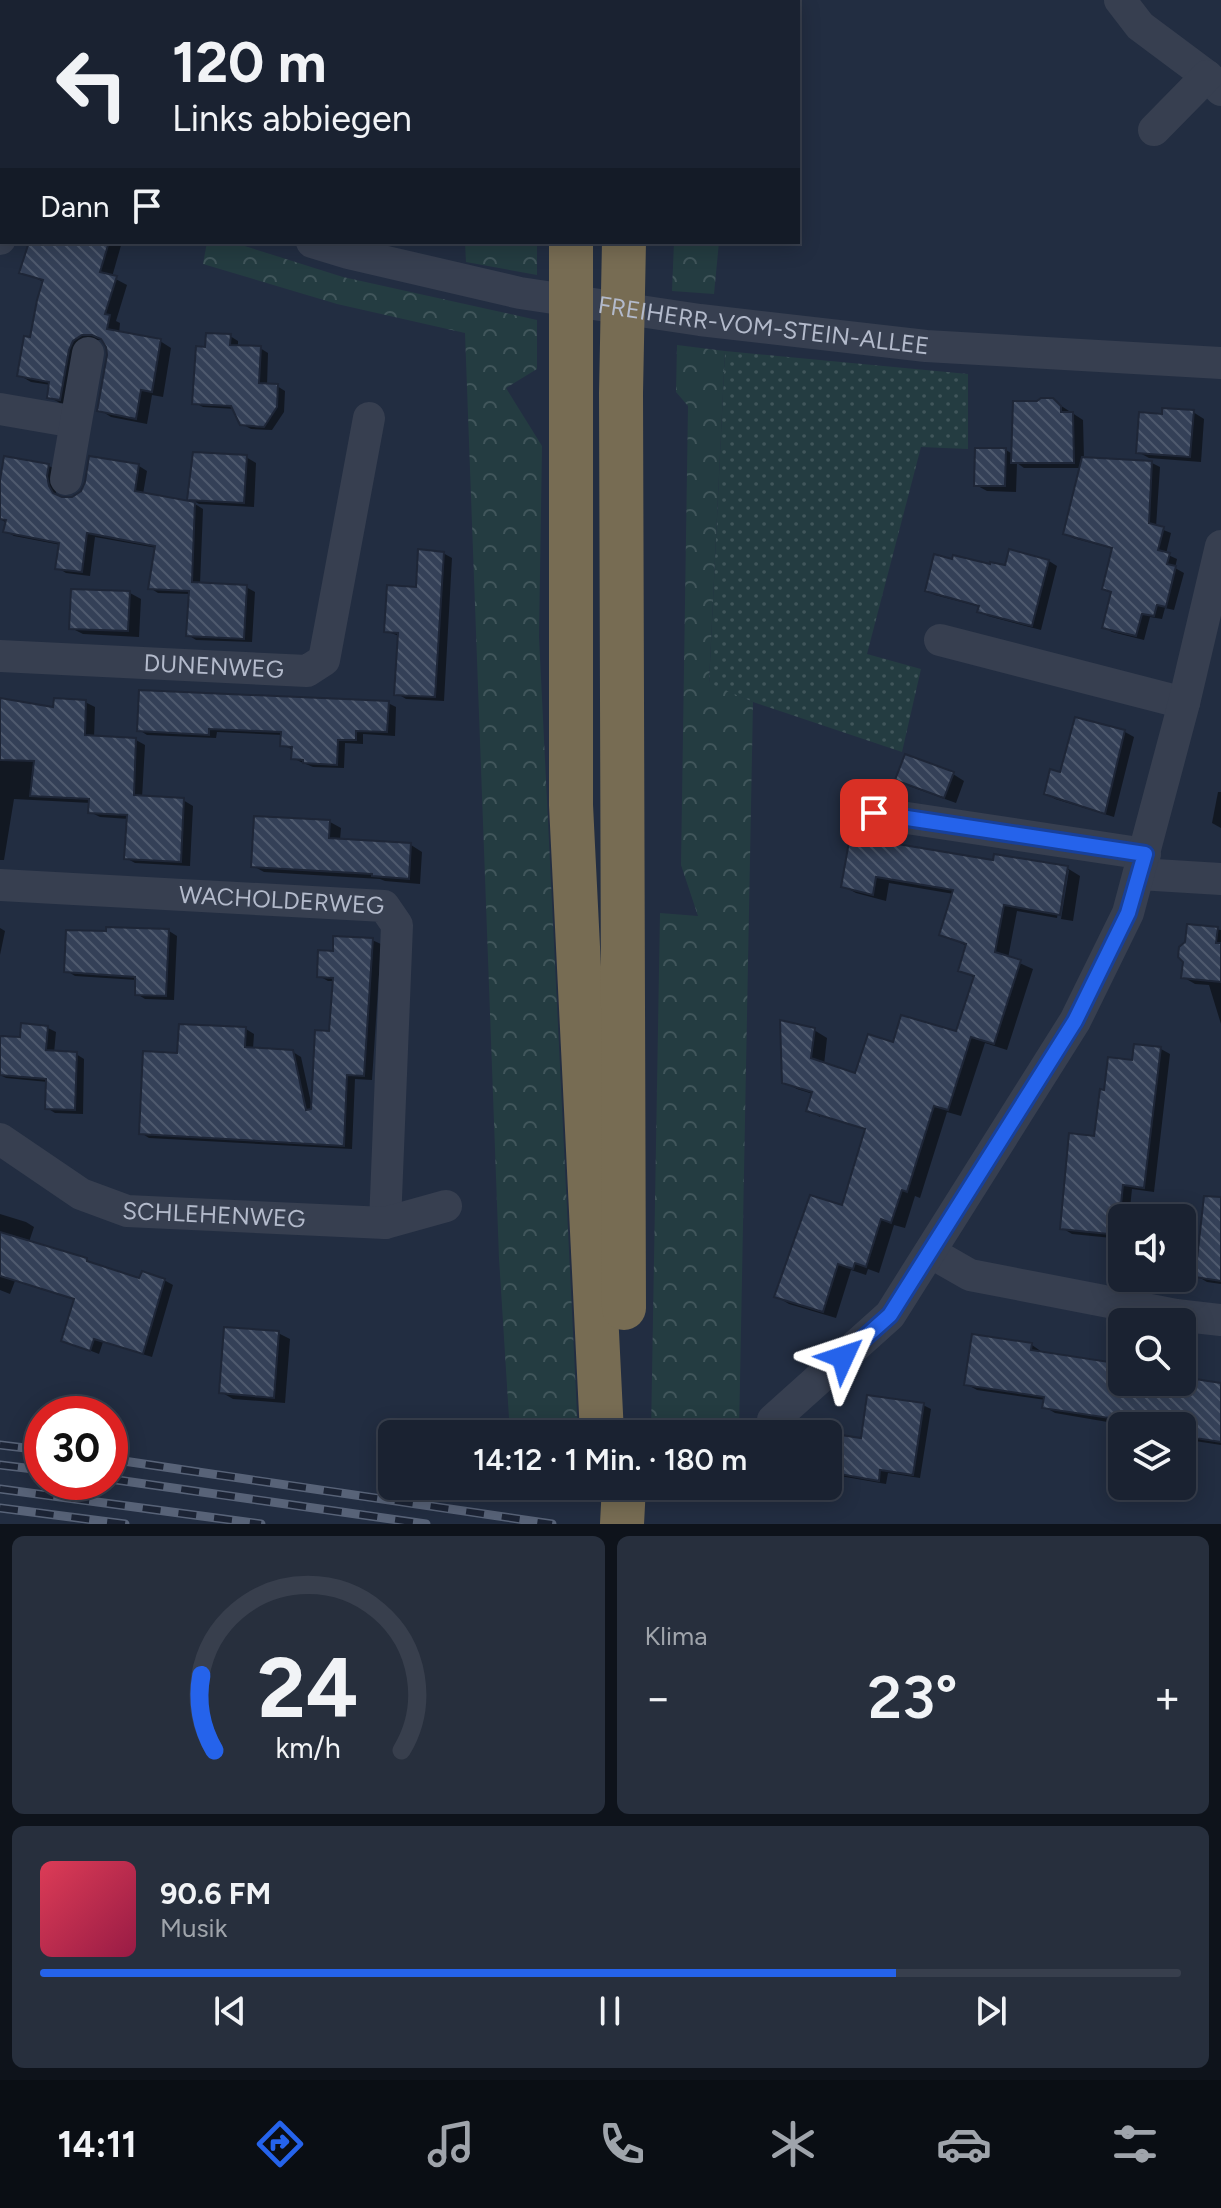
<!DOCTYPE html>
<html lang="de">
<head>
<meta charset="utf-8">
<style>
  :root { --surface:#1a2231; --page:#272f3d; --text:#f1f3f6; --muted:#9fa4ab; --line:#383f4d; --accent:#2563eb }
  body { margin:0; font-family:Figtree,sans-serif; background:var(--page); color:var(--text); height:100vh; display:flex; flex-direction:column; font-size:30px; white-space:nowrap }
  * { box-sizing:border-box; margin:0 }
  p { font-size:26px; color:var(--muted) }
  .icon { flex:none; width:44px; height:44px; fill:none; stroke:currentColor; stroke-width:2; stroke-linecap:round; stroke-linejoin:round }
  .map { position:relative; height:1524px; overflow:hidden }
  .details { display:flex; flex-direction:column; gap:12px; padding:12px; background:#0e131b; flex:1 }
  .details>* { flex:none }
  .hud { position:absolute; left:0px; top:0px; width:800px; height:244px; box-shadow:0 4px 20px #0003,0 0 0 2px var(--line); background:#1a2231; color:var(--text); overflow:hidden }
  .tools { position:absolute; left:1108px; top:1204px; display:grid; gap:16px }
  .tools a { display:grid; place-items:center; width:88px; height:88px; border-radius:12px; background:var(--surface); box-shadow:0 4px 20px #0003,0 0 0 2px var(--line); font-size:40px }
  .speed { position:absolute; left:24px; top:1396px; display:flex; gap:16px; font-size:40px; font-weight:700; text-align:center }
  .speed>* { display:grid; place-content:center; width:104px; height:104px; border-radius:50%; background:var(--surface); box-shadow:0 4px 20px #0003,0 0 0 2px var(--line); line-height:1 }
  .speed .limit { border:12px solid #d22; background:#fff; color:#111 }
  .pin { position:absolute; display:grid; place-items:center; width:68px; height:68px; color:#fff; margin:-34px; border-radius:16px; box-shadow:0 4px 12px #0006 }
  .me { position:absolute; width:88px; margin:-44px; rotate:48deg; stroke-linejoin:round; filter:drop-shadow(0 0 6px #0008) }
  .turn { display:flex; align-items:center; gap:28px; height:168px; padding:0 40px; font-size:36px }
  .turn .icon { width:104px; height:104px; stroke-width:2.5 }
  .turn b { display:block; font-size:56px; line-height:68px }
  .then { display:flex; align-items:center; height:76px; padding:0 40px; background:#0003; gap:16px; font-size:30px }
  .big { font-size:60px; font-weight:600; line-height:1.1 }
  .details .card { flex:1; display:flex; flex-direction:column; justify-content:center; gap:12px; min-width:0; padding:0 28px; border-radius:12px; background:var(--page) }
  .details .dial { align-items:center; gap:0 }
  .dial svg { height:208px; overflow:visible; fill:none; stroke:var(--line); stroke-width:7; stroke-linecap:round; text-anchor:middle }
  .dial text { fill:var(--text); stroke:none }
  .song { display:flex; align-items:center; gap:24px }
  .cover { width:96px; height:96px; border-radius:12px; background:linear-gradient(135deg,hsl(350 70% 55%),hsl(340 70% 35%)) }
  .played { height:8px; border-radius:4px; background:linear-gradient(90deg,var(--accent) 75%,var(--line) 75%) }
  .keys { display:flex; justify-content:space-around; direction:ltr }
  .heat { display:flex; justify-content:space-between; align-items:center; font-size:44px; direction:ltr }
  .details .tiles { flex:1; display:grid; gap:12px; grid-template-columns:1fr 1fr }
  .card:last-child { grid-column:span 2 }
  .trip { position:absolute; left:378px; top:1420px; width:464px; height:80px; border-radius:12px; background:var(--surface); box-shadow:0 4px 20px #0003,0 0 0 2px var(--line); font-weight:600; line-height:80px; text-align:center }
  .tab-bar { display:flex; height:128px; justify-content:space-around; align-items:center; background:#0a0e14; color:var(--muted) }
  .tab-bar .icon { width:56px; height:56px }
  .tab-bar .on { color:var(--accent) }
  .tab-bar b { font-size:36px; color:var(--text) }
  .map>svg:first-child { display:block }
  .grass { fill:url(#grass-dots) }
  .forest { fill:url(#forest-crowns) }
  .shadow { fill:#0007 }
  .building { fill:url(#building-back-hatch); stroke:#1e2637; stroke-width:2 }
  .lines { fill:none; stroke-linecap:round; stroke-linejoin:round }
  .minor { stroke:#373f50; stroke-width:32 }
  .highway { stroke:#776c53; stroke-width:44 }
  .rail-casing { stroke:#586378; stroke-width:9 }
  .rail { stroke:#1c2435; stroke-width:6; stroke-dasharray:18; stroke-linecap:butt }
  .route-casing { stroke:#184099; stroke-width:20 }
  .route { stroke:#2563eb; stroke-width:14 }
  .labels { text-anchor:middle; stroke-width:8; stroke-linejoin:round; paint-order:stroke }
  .street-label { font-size:24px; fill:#b3bacb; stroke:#1c2435 }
</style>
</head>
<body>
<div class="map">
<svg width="1221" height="1524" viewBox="0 0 1221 1524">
  <defs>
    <pattern id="grass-dots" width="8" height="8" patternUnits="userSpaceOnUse" patternTransform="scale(2)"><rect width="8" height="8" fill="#243c41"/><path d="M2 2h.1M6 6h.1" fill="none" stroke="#41565b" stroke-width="1.8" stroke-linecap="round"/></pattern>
    <pattern id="forest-crowns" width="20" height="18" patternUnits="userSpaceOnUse" patternTransform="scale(2)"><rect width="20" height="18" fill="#243c41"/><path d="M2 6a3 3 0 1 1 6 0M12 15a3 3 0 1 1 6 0" fill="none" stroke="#41565b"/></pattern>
    <pattern id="building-back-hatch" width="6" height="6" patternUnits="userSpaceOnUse" patternTransform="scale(2)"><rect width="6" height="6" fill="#344057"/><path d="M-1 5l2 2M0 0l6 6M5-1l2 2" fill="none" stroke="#4f5a6e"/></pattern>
  </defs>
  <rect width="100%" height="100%" fill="#222d41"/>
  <!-- grass -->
  <polygon class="grass" points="725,351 968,374 968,449 921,447 867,654 921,669 902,752 753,702 709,684"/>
  <!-- forest -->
  <g class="forest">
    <polygon points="207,242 232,242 343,277 537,320 537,369 506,388 542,446 539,637 578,1434 510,1434 499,1258 465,333 337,304 203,264"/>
    <polygon points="465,242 537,242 537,275 466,262"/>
    <polygon points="674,242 719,242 714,294 672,291"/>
    <polygon points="677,345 725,351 709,683 753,702 739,1434 651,1434 660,913 698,916 681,865 688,406 676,392"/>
  </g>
  <!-- shadow -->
  <g class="shadow">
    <polygon points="228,0 306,0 305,2 227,2"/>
    <polygon points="30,242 122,242 112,277 127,285 116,321 120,323 119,334 160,341 171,348 163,397 152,395 147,424 111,417 100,410 109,356 108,347 104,340 94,340 72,405 60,403 49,397 51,385 31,382 19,375 32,340 44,282 22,272"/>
    <polygon points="230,336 238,341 238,347 260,348 268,353 267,386 277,386 285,391 284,412 272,430 251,429 242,424 235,409 203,407 195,403 207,350"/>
    <polygon points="1052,400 1083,420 1084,459 1152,463 1160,467 1156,527 1171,533 1166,554 1177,559 1175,568 1184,573 1174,610 1165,608 1162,619 1150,617 1144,640 1112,632 1104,627 1113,593 1114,549 1073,538 1065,533 1082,468 1024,468 1017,463 1016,492 987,491 976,485 1006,450 1014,455"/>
    <polygon points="1193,412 1204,419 1201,462 1149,458 1138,452 1164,416"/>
    <polygon points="246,457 256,463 254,507 199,504 189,498"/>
    <polygon points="49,466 57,470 55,481 56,493 61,499 74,498 139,466 147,471 143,494 195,504 203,509 200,584 246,587 255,592 252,642 196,640 188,635 190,594 158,593 150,588 157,548 95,537 90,576 66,573 58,568 61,545 14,536 5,531 7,523 0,519 0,491"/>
    <polygon points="443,553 452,558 444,701 406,699 396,693 399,636 386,631"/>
    <polygon points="953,561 1006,568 1049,561 1057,566 1041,630 988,616 980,611 981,607 935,595 927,590"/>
    <polygon points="130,593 141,599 139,637 83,634 71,628"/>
    <polygon points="0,700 55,709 85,702 95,707 94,738 136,740 145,745 142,798 183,800 193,806 190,866 135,863 126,858 129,819 100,817 90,812 91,803 14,799 4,860 0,860"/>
    <polygon points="388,703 396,707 395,736 363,734 363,744 345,743 344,768 313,767 301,762 293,758 294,750 282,745 283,735 217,732 216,738 147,735 139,730"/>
    <polygon points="1125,732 1134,737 1114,817 1055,799 1046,793"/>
    <polygon points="953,774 964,781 956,803 909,786 898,779"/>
    <polygon points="1218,792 1221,792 1221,828 1212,823"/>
    <polygon points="256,818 330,822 341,828 340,840 411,845 422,852 420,884 385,881 380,879 264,872 253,866"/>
    <polygon points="851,838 994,862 1067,868 1080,876 1073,921 1061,919 1069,870 1065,870 1057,918 1017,911 1008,958 1033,969 1007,1050 985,1043 961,1116 947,1112 920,1198 915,1196 905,1228 894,1225 879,1273 868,1269 866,1275 851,1270 836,1318 789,1304 776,1296 843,1207 875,1130 820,1113 820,1117 809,1110 813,1094 797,1089 784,1082 814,1030 827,1038 824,1065 857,1076 894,1045 957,1033 975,978 960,970 967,946 941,934 954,894 889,883 886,901 856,893 843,886"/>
    <polygon points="1189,926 1221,930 1221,1024 1209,985 1195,984 1183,977"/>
    <polygon points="0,928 5,931 0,955"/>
    <polygon points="169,931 177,936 174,1000 145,999 137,994 137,980 75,976 67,971"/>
    <polygon points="372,940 381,944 372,1080 355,1079 352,1149 149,1138 141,1133 179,1056 246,1029 254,1034 253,1049 293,1052 301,1057 312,1107 331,1033 335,981 328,981 319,976 335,953"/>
    <polygon points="48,1028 56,1032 54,1053 76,1054 84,1059 83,1114 55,1113 47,1108 48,1082 6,1078 0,1075 0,1035 21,1038"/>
    <polygon points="1161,1049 1170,1054 1154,1192 1132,1189 1129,1218 1122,1218 1122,1239 1072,1234 1062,1228 1096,1138 1134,1062"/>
    <polygon points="0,1214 26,1222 34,1227 29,1242 87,1260 95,1265 141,1281 164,1280 173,1285 152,1357 103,1342 99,1354 63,1340 75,1300 15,1281 10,1294 0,1290"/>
    <polygon points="1221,1230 1221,1284 1207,1282 1197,1276"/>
    <polygon points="278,1333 290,1339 285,1403 233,1399 221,1392"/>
    <polygon points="1032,1345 1042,1352 1042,1354 1122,1366 1122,1382 1182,1382 1182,1379 1221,1385 1221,1445 1182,1439 1182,1426 1131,1426 1055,1413 1045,1407 1046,1400 977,1390 966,1384"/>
    <polygon points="923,1405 931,1409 920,1478 888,1473 886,1484 840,1476 838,1482 828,1480 828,1435 863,1440"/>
  </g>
  <!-- building -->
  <g class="building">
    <polygon points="29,242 109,242 100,272 117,276 105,314 110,315 107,329 161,339 152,392 141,390 136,419 97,411 107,355 106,347 101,339 92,335 82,335 73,341 69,350 60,400 47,398 49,382 17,376 24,336 30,337 37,300 43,280 19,273"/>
    <polygon points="206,333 231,334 230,345 261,346 259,383 278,384 277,407 264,427 240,425 231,406 192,404 196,346 205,347"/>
    <polygon points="1041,398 1053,398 1061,406 1061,412 1073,412 1074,463 1011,463 1013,401 1037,401"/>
    <polygon points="1162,408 1194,410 1190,457 1136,453 1139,412 1162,414"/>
    <polygon points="975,448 1006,448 1005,486 974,486"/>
    <polygon points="193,452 247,455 244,503 187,500"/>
    <polygon points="4,456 49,464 47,476 49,486 53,493 62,497 72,497 81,491 85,482 89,456 139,464 135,491 195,502 192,582 247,585 244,639 186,636 189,591 148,589 155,546 87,533 82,572 55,569 59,543 3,532 6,520 0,519 0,480"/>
    <polygon points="1082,457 1152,461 1149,523 1164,527 1158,550 1170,553 1167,564 1176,566 1166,607 1157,605 1154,616 1142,614 1136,636 1102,628 1111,592 1102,589 1112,548 1063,534"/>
    <polygon points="418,549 444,552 435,697 394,695 398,633 384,632 387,585 416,587"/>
    <polygon points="1009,549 1049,560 1032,626 977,612 979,606 925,591 934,554 952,559 953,555 990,564 990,562 1005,565"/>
    <polygon points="71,589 130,591 128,631 69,629"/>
    <polygon points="139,690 389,701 387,732 356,731 356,740 338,740 337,765 303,763 303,760 291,759 292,747 280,746 281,732 209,729 209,735 137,731"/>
    <polygon points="0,698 53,707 54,698 86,700 85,735 136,738 134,795 184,798 181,862 124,859 127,815 88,813 89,799 30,796 34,761 0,760"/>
    <polygon points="1075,717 1125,730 1105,814 1044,794 1050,769 1060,772"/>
    <polygon points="905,754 954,772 944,798 895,780"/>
    <polygon points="254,816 330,820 329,838 411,843 409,879 372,876 372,874 251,867"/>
    <polygon points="850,836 993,860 994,854 1068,866 1060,915 1004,905 995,952 1021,960 994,1044 971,1037 948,1110 934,1106 907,1192 902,1190 891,1223 881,1219 866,1267 855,1263 853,1269 838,1264 823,1312 774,1297 810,1195 842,1205 865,1129 806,1111 812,1092 782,1083 780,1020 815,1028 811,1058 855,1073 868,1034 893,1042 901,1015 956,1031 974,976 958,971 966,944 939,935 953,890 876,877 873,895 841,887"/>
    <polygon points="1187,924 1218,927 1216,943 1221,943 1221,982 1181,978 1183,962 1178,957 1179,947 1185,942"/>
    <polygon points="106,927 169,929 166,996 135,995 135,977 64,972 66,930 106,931"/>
    <polygon points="333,936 373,938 364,1076 347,1075 344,1146 139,1134 143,1051 177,1053 179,1024 246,1027 245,1047 293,1050 306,1110 311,1109 315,1030 329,1031 333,978 317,977 318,950 333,951"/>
    <polygon points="21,1023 48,1026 46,1050 77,1052 75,1110 45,1109 46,1079 0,1075 0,1036 20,1037"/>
    <polygon points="1134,1044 1161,1047 1144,1188 1123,1185 1118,1235 1060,1229 1069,1133 1094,1136 1100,1089 1104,1090 1108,1057 1132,1060"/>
    <polygon points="1204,1196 1221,1197 1221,1281 1195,1277"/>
    <polygon points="0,1232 87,1258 87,1261 139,1278 142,1271 165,1279 143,1354 94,1339 90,1351 61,1341 74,1299 0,1276"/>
    <polygon points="224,1327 279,1331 274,1398 219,1393"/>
    <polygon points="972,1334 1032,1343 1031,1350 1122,1364 1122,1382 1182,1382 1182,1377 1221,1383 1221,1442 1182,1436 1182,1426 1129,1426 1130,1421 1042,1408 1044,1397 964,1385"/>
    <polygon points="867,1395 924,1403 913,1475 880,1470 879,1481 828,1472 828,1433 861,1438"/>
  </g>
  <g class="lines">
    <!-- minor -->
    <g class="minor">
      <polyline points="1120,0 1140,26 1207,76 1221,90"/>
      <polyline points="0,130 2,131"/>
      <polyline points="1154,130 1207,76"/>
      <polyline points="0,239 2,228"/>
      <path id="s1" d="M312,242L348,253L520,293L700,320L926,346L1221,363"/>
      <polyline points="0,409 75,422"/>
      <polyline points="66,479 88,353"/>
      <polyline points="940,640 1184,703"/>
      <path id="s2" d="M0,656L307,671L324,660L369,418"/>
      <polyline points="874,813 1145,854"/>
      <polyline points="1139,874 1221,879"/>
      <path id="s3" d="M0,885L384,906L397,925L385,1223"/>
      <path id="s4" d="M0,1139L81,1194L127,1211L385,1223L446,1206"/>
      <polyline points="930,1252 970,1275 1176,1315 1221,1320"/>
      <polyline points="773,1420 890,1315 1075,1021 1128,913 1184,703 1221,546"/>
    </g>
    <!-- highway -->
    <g class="highway">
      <polyline points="541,0 541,2"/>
      <polyline points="578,2 578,0"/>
      <polyline points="627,2 627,0"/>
      <polyline points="571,242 571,805 602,1434"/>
      <polyline points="624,1308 621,393 624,242"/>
      <polyline points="622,1524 624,1486"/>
    </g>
    <defs>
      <g id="rail">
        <polyline points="0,1445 42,1450"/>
        <polyline points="110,1459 552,1524"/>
        <polyline points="0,1465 42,1470"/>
        <polyline points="110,1479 426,1524"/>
        <polyline points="0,1489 261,1524"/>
        <polyline points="0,1508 125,1524"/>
      </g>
    </defs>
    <!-- rail casing -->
    <use href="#rail" class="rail-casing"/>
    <!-- rail -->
    <use href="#rail" class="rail"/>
  </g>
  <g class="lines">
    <defs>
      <polyline id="route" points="843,1357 890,1315 1075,1021 1128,913 1145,854 874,813"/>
    </defs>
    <!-- route casing -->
    <use href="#route" class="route-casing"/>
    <!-- route -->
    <use href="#route" class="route"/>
  </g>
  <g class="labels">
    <!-- street labels -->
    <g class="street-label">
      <text dy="8" stroke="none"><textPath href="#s1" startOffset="460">FREIHERR-VOM-STEIN-ALLEE</textPath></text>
      <text dy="8" stroke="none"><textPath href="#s2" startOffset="214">DUNENWEG</textPath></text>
      <text dy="8" stroke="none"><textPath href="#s3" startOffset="282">WACHOLDERWEG</textPath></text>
      <text dy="8" stroke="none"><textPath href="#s4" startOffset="234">SCHLEHENWEG</textPath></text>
    </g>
  </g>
</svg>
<div class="tools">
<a><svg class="icon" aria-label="sound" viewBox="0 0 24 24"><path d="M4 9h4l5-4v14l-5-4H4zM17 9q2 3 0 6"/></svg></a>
<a><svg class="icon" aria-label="search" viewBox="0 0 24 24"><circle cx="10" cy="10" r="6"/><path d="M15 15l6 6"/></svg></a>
<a><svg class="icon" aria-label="layers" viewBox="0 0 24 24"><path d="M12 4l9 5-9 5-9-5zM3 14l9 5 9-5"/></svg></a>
</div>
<div class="speed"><div class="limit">30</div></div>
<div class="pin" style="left:874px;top:813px;background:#d93025"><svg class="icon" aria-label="arrive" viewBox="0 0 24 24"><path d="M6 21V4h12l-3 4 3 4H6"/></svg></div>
<svg class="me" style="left:843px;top:1357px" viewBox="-20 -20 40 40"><path d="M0-17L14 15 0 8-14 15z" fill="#2563eb" stroke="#fff" stroke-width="4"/></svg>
<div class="trip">14:12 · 1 Min. · 180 m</div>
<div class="hud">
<div class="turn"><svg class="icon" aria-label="left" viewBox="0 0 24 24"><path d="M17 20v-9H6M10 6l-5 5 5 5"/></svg><div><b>120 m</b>Links abbiegen</div></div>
<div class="then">Dann<svg class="icon" aria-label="arrive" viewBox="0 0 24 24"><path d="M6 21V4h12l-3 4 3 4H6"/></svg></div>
</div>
</div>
<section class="details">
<div class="tiles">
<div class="card dial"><svg viewBox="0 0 100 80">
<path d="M14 69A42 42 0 1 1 86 69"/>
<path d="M14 69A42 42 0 0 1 9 40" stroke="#2563eb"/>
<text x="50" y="56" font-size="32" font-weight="700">24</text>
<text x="50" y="72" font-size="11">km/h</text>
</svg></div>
<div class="card"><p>Klima</p>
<div class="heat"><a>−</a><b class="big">23°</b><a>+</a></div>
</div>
<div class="card">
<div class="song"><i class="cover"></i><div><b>90.6 FM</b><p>Musik</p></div></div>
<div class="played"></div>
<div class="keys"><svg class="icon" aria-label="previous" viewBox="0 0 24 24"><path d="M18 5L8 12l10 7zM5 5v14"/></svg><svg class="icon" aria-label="pause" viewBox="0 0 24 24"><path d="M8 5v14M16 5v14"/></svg><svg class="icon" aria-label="next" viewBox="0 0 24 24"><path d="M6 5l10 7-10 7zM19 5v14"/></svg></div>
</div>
</div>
</section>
<nav class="tab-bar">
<b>14:11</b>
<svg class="icon on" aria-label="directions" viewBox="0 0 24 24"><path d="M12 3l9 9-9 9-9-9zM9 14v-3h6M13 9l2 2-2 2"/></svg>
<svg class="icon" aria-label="music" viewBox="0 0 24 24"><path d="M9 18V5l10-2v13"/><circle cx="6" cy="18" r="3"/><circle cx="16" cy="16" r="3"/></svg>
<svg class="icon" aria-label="phone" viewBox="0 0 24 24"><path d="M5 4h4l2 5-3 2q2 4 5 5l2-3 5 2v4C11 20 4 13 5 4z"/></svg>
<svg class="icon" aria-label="climate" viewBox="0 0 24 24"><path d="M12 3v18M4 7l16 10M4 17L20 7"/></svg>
<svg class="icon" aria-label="car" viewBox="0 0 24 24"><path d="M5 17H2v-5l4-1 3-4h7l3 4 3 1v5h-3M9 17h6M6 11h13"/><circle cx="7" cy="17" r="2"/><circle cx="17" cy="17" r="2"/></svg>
<svg class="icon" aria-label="filters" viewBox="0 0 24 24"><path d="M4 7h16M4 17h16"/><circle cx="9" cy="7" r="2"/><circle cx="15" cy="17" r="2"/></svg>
</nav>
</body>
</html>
